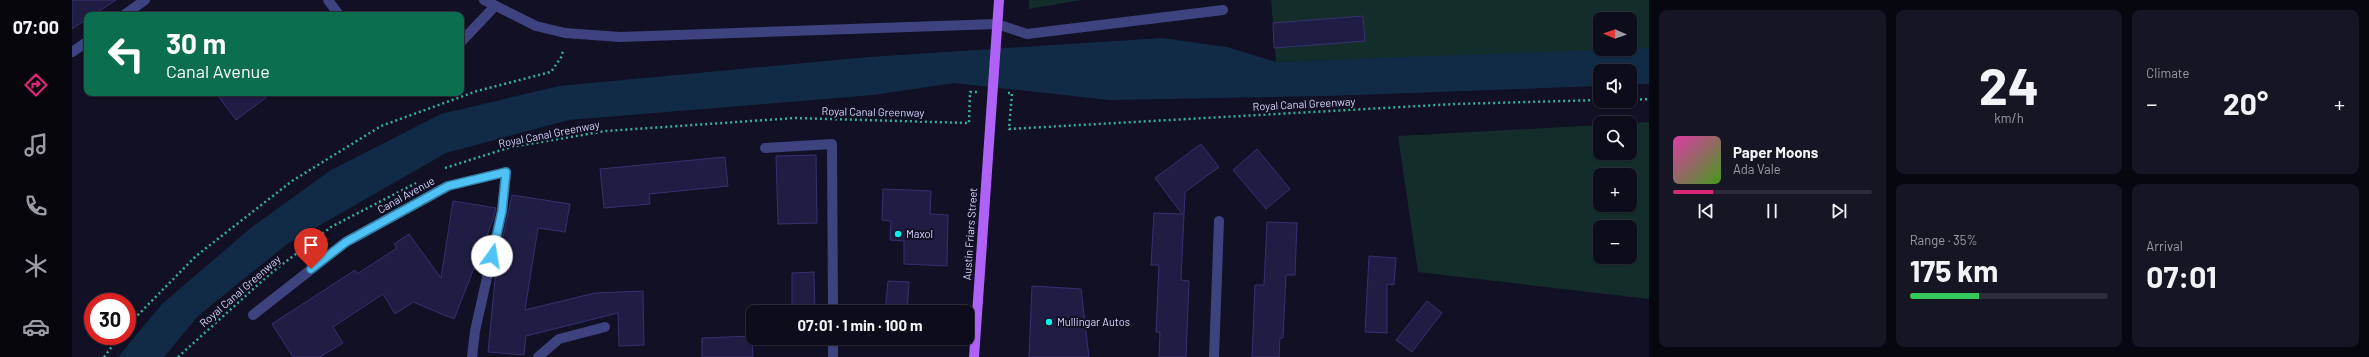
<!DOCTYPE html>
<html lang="en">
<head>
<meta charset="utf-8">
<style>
  :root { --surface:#0d0c1b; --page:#161524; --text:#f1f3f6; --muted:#9a9ba3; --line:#2d2c3a; --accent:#db2777 }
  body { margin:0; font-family:Barlow,sans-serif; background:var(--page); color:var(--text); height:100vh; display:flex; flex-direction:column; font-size:15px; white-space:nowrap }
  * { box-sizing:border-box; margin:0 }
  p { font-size:13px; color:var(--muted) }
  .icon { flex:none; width:22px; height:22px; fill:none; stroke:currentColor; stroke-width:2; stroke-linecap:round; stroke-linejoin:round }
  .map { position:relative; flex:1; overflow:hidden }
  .drawer { display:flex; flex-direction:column; gap:10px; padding:10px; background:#07070f; width:720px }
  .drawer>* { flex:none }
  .hud { position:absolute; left:12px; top:12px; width:380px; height:84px; border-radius:8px; box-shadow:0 1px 3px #0004,0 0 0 1px var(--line); background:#0b6e4f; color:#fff; overflow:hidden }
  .needle { width:26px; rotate:272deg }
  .buttons { position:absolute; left:1521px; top:12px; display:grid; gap:8px }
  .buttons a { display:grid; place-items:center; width:44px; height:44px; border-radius:8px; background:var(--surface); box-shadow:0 1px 3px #0004,0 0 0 1px var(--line); font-size:20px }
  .speed { position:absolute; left:12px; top:293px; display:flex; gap:8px; font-size:20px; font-weight:700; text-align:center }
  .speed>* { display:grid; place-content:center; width:52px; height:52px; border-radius:50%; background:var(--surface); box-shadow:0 1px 3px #0004,0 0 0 1px var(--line); line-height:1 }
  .speed .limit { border:6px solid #d22; background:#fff; color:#111 }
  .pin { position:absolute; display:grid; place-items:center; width:34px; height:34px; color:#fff; margin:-41px -17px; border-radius:50% 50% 50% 0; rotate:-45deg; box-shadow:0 0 4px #0007 }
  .pin .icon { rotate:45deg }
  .me { position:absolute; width:44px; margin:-22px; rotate:13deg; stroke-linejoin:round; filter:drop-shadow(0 0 3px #0008) }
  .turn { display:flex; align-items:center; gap:14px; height:84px; padding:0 16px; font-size:18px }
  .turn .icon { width:52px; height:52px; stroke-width:2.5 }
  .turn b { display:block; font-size:28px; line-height:34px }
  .big { font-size:30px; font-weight:700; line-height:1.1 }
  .drawer .card { flex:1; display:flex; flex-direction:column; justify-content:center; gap:6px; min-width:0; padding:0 14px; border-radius:8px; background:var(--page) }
  .drawer .dial { align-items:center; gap:0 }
  .dial b { font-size:52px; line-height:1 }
  .song { display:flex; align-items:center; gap:12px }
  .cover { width:48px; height:48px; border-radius:6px; background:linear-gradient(135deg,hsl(320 70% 55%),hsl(100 70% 35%)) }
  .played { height:4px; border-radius:2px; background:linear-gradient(90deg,var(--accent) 20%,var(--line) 20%) }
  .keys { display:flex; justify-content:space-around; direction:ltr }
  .heat { display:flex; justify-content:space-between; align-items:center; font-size:22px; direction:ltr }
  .charge { height:6px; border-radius:3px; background:linear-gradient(90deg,#34c759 35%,var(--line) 0) }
  .drawer .tiles { flex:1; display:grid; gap:10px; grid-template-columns:repeat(3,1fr) }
  .card:first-child { grid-row:span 2 }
  .trip { position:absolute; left:674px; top:305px; width:228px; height:40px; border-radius:8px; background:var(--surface); box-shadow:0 1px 3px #0004,0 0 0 1px var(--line); font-weight:700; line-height:40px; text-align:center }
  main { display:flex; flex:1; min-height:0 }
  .dock { display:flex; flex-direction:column; width:72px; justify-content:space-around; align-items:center; background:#05050b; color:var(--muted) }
  .dock .icon { width:28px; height:28px }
  .dock .selected { color:var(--accent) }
  .dock b { font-size:18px; color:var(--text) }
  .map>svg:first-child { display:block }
  .green { fill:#132e2a; fill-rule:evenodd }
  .water { fill:#112b47 }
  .building { fill:#201d44; stroke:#36306f }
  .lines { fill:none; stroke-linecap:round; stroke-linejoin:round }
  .path { stroke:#36b09b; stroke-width:2.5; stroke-dasharray:2 3; stroke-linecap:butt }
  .minor { stroke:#3e4380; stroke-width:10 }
  .major { stroke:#ae63f6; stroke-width:10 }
  .route-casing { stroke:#337fa1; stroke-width:10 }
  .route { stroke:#4fc3f7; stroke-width:7 }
  .poi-dot { fill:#0df0ed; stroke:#111024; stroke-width:1.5 }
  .labels { text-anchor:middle; stroke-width:4; stroke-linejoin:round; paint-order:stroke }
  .street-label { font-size:11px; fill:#d5d5fd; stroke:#111024 }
  .poi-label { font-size:11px; fill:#d5d5fd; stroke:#111024; text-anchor:start }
</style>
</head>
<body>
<main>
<nav class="dock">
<b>07:00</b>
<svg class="icon selected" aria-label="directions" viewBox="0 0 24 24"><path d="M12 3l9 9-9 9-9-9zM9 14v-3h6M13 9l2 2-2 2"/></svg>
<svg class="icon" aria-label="music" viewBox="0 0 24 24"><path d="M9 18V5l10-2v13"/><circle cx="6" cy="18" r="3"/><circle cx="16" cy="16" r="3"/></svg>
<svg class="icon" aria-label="phone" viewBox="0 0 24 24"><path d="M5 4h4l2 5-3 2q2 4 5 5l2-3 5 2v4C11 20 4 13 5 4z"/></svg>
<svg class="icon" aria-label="climate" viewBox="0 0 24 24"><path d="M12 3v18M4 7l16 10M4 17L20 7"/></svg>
<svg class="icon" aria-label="car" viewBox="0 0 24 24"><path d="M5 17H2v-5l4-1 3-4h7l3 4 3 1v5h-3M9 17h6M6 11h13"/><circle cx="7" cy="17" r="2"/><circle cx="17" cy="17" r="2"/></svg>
</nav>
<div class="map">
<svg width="1577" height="357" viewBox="0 0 1577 357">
  <rect width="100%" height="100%" fill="#111024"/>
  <!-- green -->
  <g class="green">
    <polygon points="957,0 1009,0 957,9"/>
    <path d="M1199,0H1577V49L1204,62ZM1528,19H1558V49H1528Z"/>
    <path d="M1577,122V299L1346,272L1326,136L1528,125V153H1558V123ZM1528,175H1558V205H1528ZM1528,227H1558V257H1528Z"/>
  </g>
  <!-- water -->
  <polygon class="water" points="1090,38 1155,47 1204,62 1577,48 1577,84 1558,84 1558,71 1528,71 1528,86 1256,96 1037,100 882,83 801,95 497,120 374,153 215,244 126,316 92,357 46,357 90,304 180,227 259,170 369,114 487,86 797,57"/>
  <!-- building -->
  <g class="building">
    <polygon points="0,0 44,0 21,15 15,15 15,19 0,29"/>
    <polygon points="1291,16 1293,41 1202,48 1201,23"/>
    <polygon points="144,93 200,93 164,120"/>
    <polygon points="1129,144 1147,167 1113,192 1109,280 1117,281 1114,357 1087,357 1088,332 1084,332 1087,265 1079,265 1082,213 1110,214 1083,178"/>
    <polygon points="1185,149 1218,189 1194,209 1161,170"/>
    <polygon points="744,155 745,223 706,224 704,156"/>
    <polygon points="653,157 656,186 577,194 578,204 532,208 528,169"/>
    <polygon points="811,189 859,191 858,214 876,215 875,266 832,264 832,241 818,240 819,221 810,220"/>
    <polygon points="440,195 498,204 493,232 466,228 453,310 523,293 571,291 572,345 547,346 546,313 454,336 452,355 416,352 424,269"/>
    <polygon points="381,201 424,208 421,220 382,319 341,302 323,314 311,294 261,327 271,343 248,357 221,357 200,324 283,270 285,274 325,248 322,244 337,234 369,278"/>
    <polygon points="1195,222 1225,223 1223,275 1214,275 1211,338 1208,338 1207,357 1180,357 1183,285 1192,285"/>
    <polygon points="1297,256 1324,258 1322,285 1315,284 1315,333 1293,332"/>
    <polygon points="742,272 743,312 720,312 720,273"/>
    <polygon points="816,281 837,282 835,312 813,312"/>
    <polygon points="960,286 1009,289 1017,357 957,357"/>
    <polygon points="1355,301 1370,313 1340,352 1324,340"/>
    <polygon points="680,336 681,357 630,357 630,338"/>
    <rect x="721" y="338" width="23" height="3"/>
  </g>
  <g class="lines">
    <!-- path -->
    <g class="path">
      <polyline points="936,93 940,93 937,129 1383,104 1528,100"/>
      <polyline points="1558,100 1577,99"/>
      <polyline points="373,168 439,147 534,131 723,118 897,123 898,92 905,92"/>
      <polyline points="55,326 124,256 220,181 309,126 405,91 479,72 490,56 491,49"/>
      <polyline points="32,357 48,336"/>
      <polyline points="106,357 199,273 259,227 344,183"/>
    </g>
    <!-- minor -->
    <g class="minor">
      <polyline points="256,0 267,15"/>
      <polyline points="412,0 464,26 493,33 548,37 925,24 955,34 1151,10"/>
      <polyline points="52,15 73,0"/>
      <polyline points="389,42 423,6"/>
      <polyline points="0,52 15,42"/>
      <polyline points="693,148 760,144 761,312"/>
      <polyline points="181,315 274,242 376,186 434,172 430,211 403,331 400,357"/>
      <polyline points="761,338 761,357"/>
      <polyline points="466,357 487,339 533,327"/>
      <polyline points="1142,357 1147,221"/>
    </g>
    <!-- major -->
    <polyline class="major" points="902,357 927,0"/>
  </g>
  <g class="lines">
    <defs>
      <polyline id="route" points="239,269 274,242 376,186 434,172 430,211 420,256"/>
    </defs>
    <!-- route casing -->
    <use href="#route" class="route-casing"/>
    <!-- route -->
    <use href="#route" class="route"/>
  </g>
  <!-- markers -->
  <g class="poi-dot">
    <circle cx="826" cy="234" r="4"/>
    <circle cx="977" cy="322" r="4"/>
  </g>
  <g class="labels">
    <!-- street labels -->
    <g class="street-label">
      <text transform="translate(1232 104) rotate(-3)" y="4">Royal Canal Greenway</text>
      <text transform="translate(801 112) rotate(1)" y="4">Royal Canal Greenway</text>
      <text transform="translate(477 134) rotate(-11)" y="4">Royal Canal Greenway</text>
      <text transform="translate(334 195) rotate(-29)" y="4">Canal Avenue</text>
      <text transform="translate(898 234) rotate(-86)" y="4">Austin Friars Street</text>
      <text transform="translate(168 291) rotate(-41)" y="4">Royal Canal Greenway</text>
    </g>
    <!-- poi labels -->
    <g class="poi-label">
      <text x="834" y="238">Maxol</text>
      <text x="985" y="326">Mullingar Autos</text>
    </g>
  </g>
</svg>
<div class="buttons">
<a><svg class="needle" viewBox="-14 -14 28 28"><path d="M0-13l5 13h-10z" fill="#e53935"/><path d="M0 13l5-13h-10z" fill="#9a9ba3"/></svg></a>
<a><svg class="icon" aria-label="sound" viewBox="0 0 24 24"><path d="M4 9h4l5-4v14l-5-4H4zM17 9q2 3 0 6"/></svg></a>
<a><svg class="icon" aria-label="search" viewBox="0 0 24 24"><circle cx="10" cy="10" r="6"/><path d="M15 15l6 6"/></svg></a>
<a>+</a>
<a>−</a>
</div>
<div class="speed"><div class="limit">30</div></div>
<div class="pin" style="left:239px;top:269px;background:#d93025"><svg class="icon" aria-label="arrive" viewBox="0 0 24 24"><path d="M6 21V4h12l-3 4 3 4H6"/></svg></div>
<svg class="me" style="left:420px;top:256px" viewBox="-20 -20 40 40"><circle r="19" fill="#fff"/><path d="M0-13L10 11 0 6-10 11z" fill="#4fc3f7"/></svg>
<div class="trip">07:01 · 1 min · 100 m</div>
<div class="hud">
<div class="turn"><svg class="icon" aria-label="left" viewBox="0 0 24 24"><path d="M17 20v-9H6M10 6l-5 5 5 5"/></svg><div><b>30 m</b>Canal Avenue</div></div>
</div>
</div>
<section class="drawer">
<div class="tiles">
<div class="card">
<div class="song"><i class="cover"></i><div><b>Paper Moons</b><p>Ada Vale</p></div></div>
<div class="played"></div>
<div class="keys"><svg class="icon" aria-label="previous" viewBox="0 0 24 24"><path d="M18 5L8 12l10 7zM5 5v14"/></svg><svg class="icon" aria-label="pause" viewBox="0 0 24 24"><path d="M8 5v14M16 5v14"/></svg><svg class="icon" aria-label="next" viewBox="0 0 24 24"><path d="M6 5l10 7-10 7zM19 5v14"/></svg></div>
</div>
<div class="card dial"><b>24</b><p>km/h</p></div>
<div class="card"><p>Climate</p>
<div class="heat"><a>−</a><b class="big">20°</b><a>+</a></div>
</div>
<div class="card"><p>Range · 35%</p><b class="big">175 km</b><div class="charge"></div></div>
<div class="card"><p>Arrival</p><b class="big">07:01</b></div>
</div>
</section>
</main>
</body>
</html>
